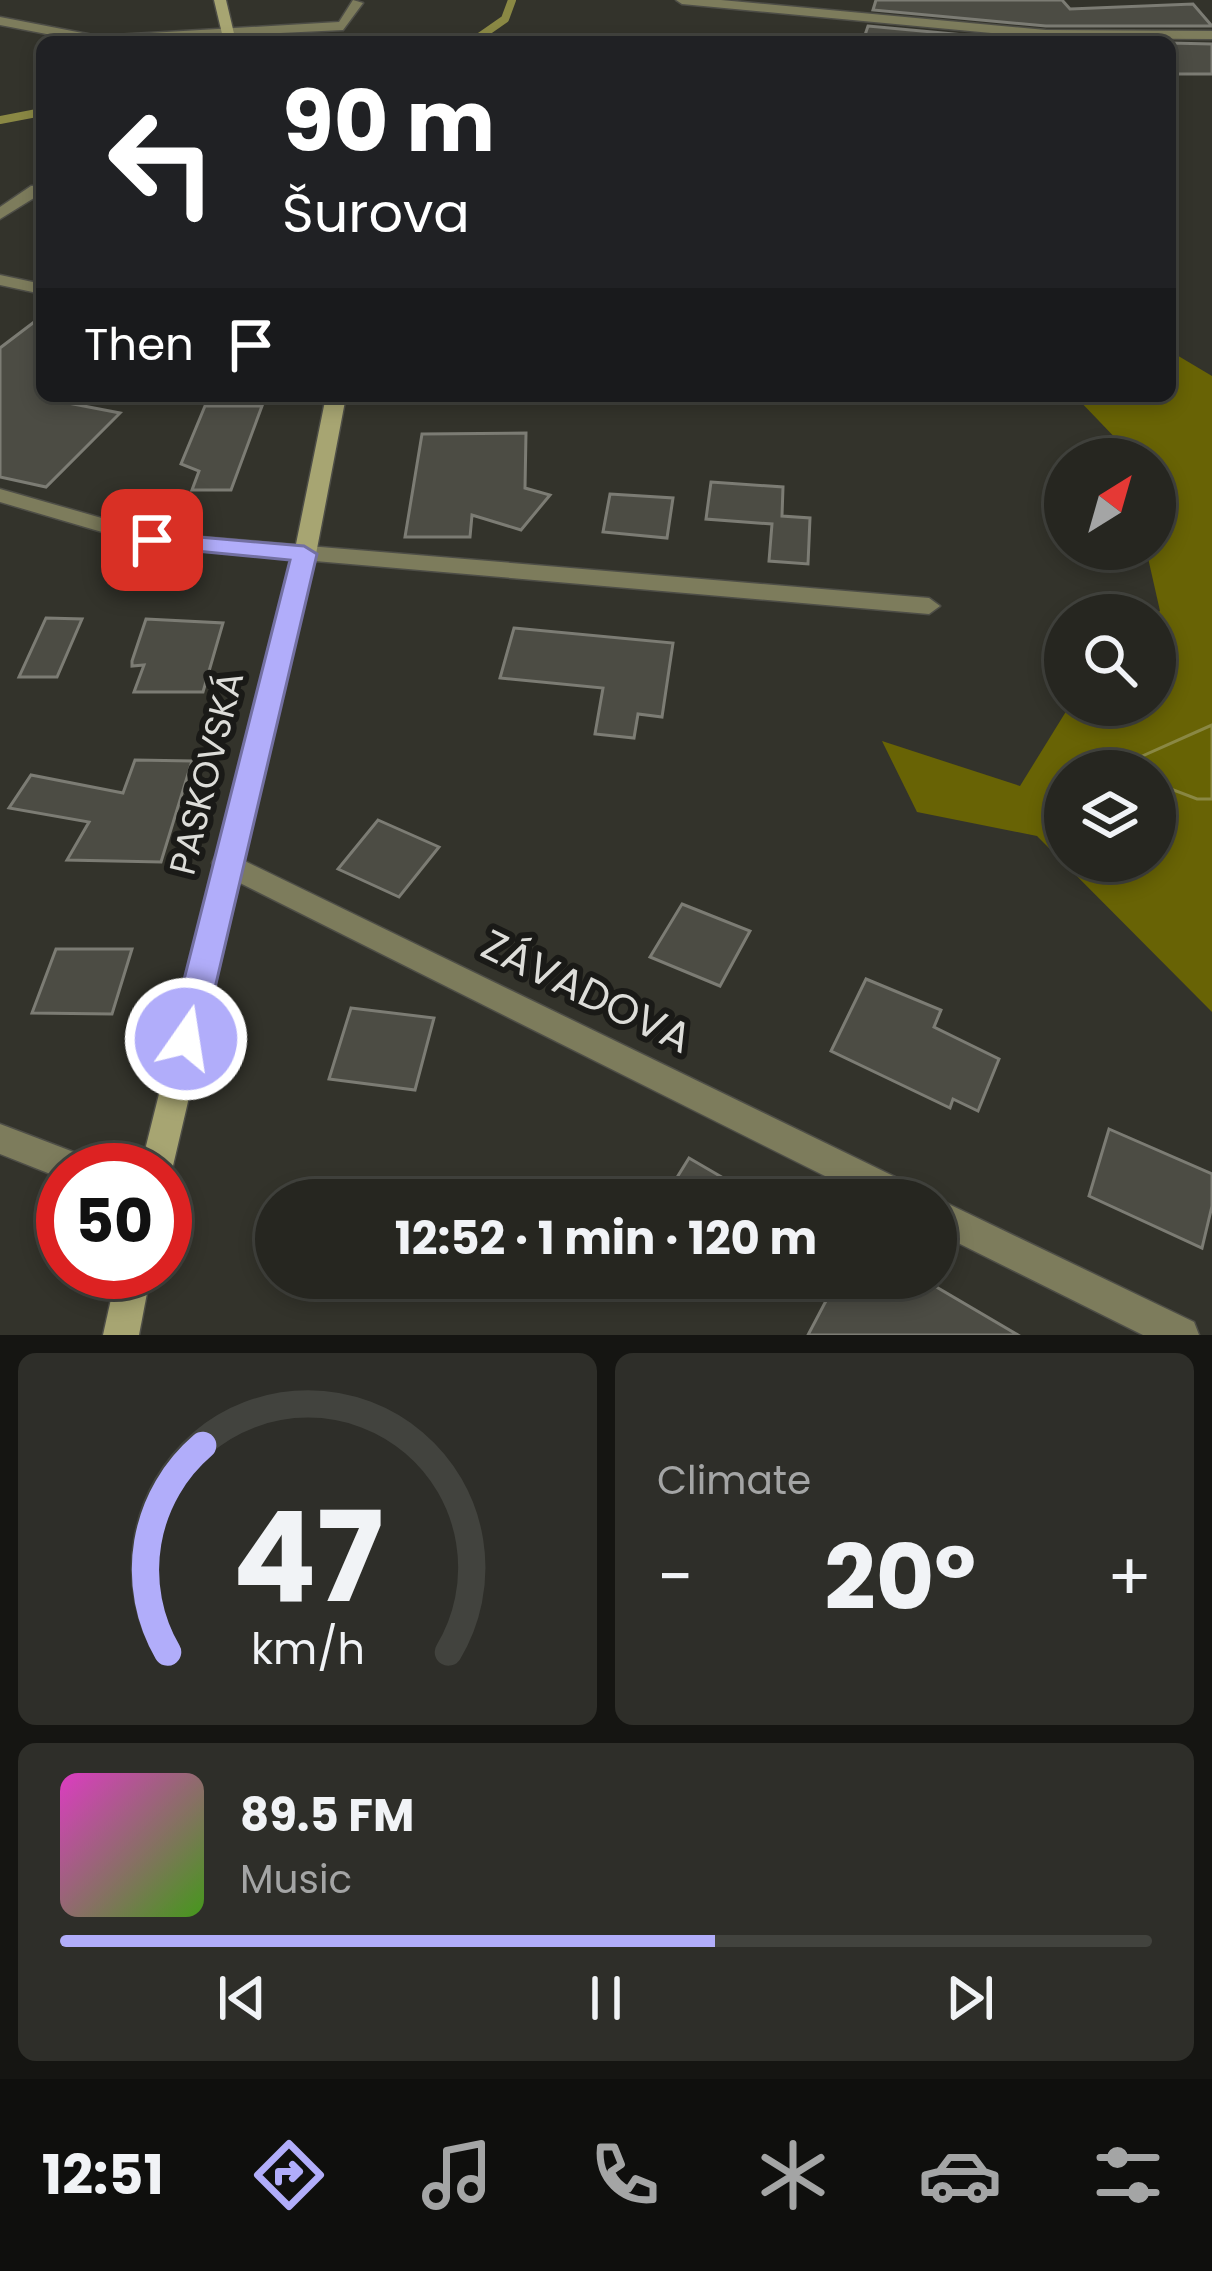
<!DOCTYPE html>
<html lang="en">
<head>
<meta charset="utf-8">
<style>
  :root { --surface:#262620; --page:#2e2e29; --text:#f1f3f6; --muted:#a4a5a5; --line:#42433e; --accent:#b1adfa }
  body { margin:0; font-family:Poppins,sans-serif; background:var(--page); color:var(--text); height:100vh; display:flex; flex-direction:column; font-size:45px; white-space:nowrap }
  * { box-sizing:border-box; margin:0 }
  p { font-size:39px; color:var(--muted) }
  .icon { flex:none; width:66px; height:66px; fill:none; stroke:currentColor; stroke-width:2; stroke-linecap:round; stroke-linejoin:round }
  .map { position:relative; height:1335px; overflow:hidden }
  .panel { display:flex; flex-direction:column; gap:18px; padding:18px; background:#151512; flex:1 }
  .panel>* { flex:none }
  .guide { position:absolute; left:36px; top:36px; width:1140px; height:366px; border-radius:18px; box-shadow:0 6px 18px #0003,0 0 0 3px var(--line); background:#202124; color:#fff; overflow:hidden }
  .needle { width:78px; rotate:37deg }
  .buttons { position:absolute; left:1044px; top:438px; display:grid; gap:24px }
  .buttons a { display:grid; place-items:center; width:132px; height:132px; border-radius:50%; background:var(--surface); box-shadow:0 6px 18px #0003,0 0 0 3px var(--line); font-size:60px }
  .speed { position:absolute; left:36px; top:1143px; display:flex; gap:24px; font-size:60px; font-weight:700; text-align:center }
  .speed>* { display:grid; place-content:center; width:156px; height:156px; border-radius:50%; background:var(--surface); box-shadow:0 6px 18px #0003,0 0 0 3px var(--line); line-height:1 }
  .speed .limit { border:18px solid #d22; background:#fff; color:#111 }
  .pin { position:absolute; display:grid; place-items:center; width:102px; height:102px; color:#fff; margin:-51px; border-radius:24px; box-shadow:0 6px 18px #0006 }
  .me { position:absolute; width:132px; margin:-66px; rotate:13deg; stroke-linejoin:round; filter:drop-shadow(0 0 9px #0008) }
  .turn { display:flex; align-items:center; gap:42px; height:252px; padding:0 48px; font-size:54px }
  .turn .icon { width:156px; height:156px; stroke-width:2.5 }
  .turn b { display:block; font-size:84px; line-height:102px }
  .then { display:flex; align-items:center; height:114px; padding:0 48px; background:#0003; gap:24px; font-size:45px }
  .big { font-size:90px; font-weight:700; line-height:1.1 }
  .panel .card { flex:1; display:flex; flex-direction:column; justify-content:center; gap:18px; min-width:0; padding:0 42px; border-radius:18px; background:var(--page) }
  .panel .dial { align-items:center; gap:0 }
  .dial svg { height:312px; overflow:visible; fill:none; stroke:var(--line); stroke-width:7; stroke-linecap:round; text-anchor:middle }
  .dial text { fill:var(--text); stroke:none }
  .song { display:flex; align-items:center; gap:36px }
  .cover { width:144px; height:144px; border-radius:18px; background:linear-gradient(135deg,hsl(310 70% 55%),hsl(100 70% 35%)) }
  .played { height:12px; border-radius:6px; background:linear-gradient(90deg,var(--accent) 60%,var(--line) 60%) }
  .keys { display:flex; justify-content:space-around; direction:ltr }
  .heat { display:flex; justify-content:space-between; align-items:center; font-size:66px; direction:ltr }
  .panel .tiles { flex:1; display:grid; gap:18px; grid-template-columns:1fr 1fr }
  .card:last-child { grid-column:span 2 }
  .trip { position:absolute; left:255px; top:1179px; width:702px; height:120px; border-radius:60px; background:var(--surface); box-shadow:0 6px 18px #0003,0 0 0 3px var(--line); font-weight:700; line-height:120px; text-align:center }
  .menu { display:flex; height:192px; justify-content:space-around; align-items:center; background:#0f0f0d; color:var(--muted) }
  .menu .icon { width:84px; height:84px }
  .menu .current { color:var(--accent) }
  .menu b { font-size:54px; color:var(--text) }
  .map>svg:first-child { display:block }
  .forest { fill:#686305; fill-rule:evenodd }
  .water { fill:#676304; stroke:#8a8844; stroke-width:3 }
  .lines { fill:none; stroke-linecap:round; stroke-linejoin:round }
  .stream { stroke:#8a8844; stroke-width:8 }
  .building { fill:#4c4c44; stroke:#7c7c74; stroke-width:3 }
  .minor-casing { stroke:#4e4e47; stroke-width:3 }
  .secondary-casing { stroke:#4e4e47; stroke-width:3 }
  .minor { fill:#7d7c5c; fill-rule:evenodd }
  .secondary { fill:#a7a572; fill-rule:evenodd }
  .route { fill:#b1adfa; stroke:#7370a2; stroke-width:3 }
  .labels { text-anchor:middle; stroke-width:12; stroke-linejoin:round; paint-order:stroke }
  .street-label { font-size:36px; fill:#ddddd9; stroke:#1a1a17 }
  .near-street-label { font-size:42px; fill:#ddddd9; stroke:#1a1a17 }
</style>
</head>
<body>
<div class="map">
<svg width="1212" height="1335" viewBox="0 0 1212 1335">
  <rect width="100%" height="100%" fill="#33332b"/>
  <!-- forest -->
  <path class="forest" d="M1170,351L1212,376V1012L1037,836L917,812L882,741L1020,786L1070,705H1155L1153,615L1160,611L1146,549H1155V459H1126L1123,446L1075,396H1170ZM1065,771H1155V861H1065Z"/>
  <!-- water -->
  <polygon class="water" points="1212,725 1212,799 1197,799 1155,783 1155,771 1144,771 1138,758"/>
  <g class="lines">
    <!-- stream -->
    <g class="stream">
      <polyline points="472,42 505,19 512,0"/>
      <polyline points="0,120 42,112"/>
    </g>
  </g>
  <!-- building -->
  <g class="building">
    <polygon points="876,0 1062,0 1070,9 1193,4 1212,26 1046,26 873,10"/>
    <polygon points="868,26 1040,42 864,38"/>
    <polygon points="1170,43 1212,44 1212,74 1170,74"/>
    <polygon points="42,316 42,398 120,413 46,487 0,477 0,348"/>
    <polygon points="205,406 262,406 231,490 192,490 199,471 181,464"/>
    <polygon points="526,433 525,488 550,495 521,530 472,515 470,537 405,537 422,434"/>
    <polygon points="711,482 783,487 782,516 810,518 808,564 769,561 772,524 706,519"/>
    <polygon points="610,494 673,498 667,538 603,532"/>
    <polygon points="46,618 82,619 57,677 19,677"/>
    <polygon points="146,619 223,623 203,692 134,692 144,665 132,666 132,661"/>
    <polygon points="514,628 673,643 662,717 638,714 634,738 595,734 603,688 500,678"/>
    <polygon points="135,760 192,761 161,862 67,860 89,822 9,808 31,775 123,793"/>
    <polygon points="378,820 439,847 399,897 338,869"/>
    <polygon points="682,904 750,931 720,986 650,957"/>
    <polygon points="56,949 132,949 112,1014 32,1013"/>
    <polygon points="866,979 941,1010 934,1027 999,1059 978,1111 953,1099 950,1108 831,1051"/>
    <polygon points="351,1008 434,1018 415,1090 329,1079"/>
    <polygon points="1109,1129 1212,1174 1212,1206 1202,1248 1089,1196"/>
    <polygon points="689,1158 761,1200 663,1200"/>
    <polygon points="838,1278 921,1278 1018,1335 808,1335"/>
  </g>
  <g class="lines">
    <defs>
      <g id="minor">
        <polygon points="353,0 363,3 343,30 88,42 0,25 0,17 98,36 339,22"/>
        <polygon points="676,0 721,0 1046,30 1212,31 1212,39 1046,38 682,4"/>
        <polygon points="31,186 42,186 42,193 0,219 0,207"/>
        <polygon points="0,275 42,284 42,294 0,285"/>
        <polygon points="0,489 154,533 929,598 940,606 929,614 153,547 0,502"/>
        <polygon points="226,852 920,1189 925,1200 873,1200 216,871 212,863 216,855"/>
        <polygon points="0,1124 92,1159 96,1170 63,1170 63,1179 0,1154"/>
        <polygon points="936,1198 1194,1322 1199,1335 1143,1335 936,1232 936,1200 930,1200"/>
      </g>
      <g id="secondary">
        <polygon points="214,0 226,0 236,42 224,42"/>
        <polygon points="326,396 346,396 316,554 172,1170 165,1182 165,1170 140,1170 294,554"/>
        <polygon points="117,1272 151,1272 139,1335 103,1335"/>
      </g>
    </defs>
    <!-- minor casing -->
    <use href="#minor" class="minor-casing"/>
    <!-- secondary casing -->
    <use href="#secondary" class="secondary-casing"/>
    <!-- minor -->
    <use href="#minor" class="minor"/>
    <!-- secondary -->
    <use href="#secondary" class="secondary"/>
  </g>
  <!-- route -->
  <polygon class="route" points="152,533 304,546 317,554 203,1039 198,1049 186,1054 174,1049 169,1039 290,560 144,546 140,540"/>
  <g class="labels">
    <!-- street labels -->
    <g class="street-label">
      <text transform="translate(206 773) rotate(-76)" y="13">PASKOVSKÁ</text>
    </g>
    <!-- near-street labels -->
    <g class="near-street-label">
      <text transform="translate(587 991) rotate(26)" y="15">ZÁVADOVA</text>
    </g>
  </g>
</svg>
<div class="buttons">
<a><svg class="needle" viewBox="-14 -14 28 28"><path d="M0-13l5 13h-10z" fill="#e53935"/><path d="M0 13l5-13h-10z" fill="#a4a5a5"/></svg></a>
<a><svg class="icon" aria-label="search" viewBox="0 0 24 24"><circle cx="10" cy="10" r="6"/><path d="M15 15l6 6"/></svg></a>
<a><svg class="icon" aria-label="layers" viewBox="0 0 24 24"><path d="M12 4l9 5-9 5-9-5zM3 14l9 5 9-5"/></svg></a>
</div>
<div class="speed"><div class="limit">50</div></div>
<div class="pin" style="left:152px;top:540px;background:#d93025"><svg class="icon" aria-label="arrive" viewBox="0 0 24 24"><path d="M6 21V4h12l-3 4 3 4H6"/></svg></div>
<svg class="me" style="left:186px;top:1039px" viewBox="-20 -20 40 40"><circle r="17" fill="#b1adfa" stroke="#fff" stroke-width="3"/><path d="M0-11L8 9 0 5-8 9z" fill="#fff"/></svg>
<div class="trip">12:52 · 1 min · 120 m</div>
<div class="guide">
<div class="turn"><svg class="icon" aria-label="left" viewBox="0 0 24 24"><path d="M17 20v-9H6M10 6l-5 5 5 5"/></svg><div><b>90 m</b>Šurova</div></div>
<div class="then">Then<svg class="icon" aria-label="arrive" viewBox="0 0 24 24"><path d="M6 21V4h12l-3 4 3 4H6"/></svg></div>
</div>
</div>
<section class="panel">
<div class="tiles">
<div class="card dial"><svg viewBox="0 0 100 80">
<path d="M14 69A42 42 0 1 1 86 69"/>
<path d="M14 69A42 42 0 0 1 23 16" stroke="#b1adfa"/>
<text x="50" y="56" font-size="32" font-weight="700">47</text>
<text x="50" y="72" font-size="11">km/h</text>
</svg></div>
<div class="card"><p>Climate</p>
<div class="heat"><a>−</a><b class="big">20°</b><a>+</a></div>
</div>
<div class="card">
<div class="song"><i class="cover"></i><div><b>89.5 FM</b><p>Music</p></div></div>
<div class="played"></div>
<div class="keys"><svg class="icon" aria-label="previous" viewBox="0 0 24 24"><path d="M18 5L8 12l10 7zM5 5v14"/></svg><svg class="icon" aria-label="pause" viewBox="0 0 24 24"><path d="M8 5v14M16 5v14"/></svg><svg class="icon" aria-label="next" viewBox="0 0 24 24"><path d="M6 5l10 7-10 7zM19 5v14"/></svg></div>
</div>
</div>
</section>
<nav class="menu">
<b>12:51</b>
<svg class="icon current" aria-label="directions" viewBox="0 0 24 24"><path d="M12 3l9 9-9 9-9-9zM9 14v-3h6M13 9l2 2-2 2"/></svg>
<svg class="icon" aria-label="music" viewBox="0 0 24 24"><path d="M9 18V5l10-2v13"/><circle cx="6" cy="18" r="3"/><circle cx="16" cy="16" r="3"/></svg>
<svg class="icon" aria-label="phone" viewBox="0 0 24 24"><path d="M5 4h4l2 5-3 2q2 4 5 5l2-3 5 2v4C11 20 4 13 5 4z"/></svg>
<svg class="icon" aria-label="climate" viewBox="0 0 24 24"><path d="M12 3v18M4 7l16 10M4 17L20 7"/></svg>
<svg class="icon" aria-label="car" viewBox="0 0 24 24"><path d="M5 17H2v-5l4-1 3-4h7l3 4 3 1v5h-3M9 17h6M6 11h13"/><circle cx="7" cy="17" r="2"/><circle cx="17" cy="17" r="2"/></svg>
<svg class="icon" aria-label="filters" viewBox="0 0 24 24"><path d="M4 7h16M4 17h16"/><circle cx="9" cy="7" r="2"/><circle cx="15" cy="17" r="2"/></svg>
</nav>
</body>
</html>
